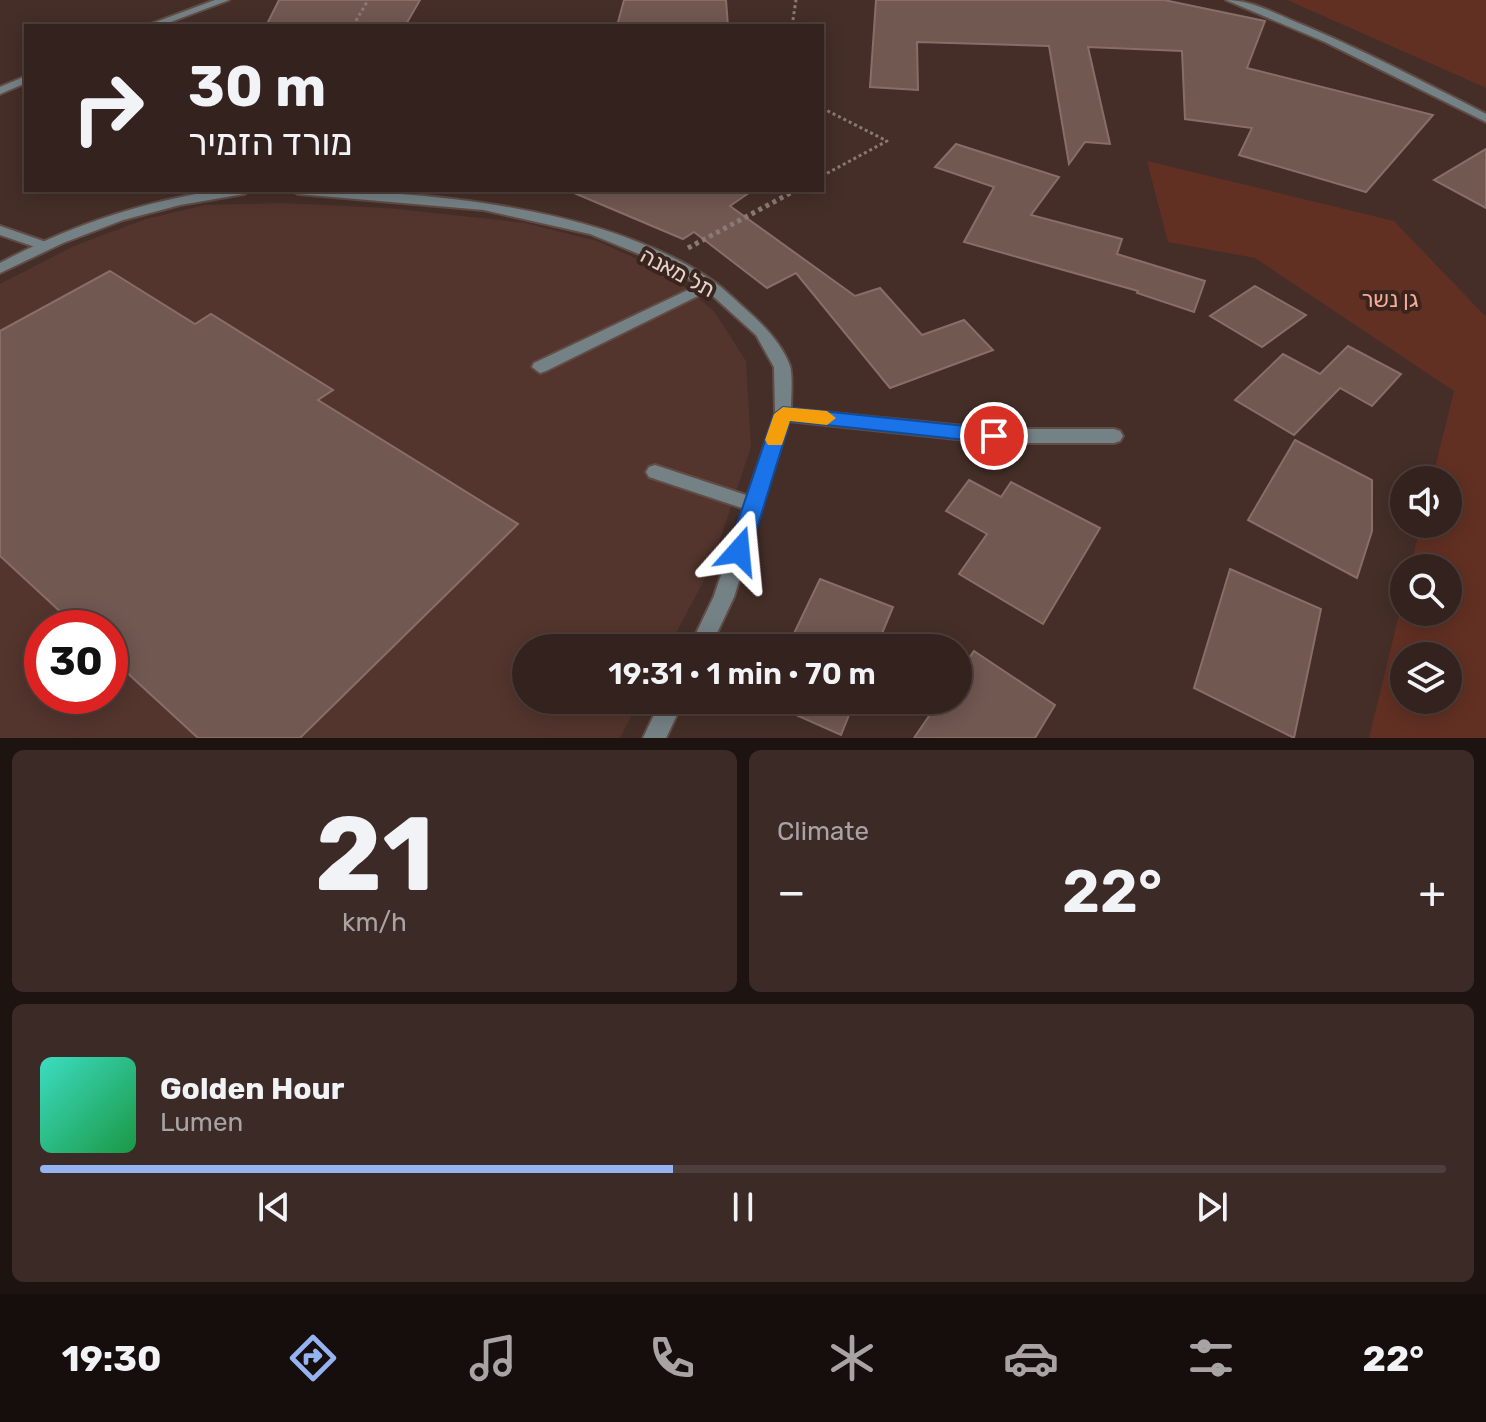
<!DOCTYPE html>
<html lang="en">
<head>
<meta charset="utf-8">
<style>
  :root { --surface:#34221e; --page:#3c2a27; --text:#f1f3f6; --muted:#a9a4a4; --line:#4e3f3c; --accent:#95b2f1 }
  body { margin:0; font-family:Rubik,Heebo,sans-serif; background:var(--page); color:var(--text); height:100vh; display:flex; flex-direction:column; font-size:30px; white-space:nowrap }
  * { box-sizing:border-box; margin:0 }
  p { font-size:26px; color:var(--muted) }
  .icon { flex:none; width:44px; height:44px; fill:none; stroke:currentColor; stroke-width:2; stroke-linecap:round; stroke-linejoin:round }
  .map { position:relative; height:738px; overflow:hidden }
  .drawer { display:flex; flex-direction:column; gap:12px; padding:12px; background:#1d1310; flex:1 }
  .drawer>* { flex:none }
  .guide { position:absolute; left:24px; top:24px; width:800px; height:168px; border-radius:0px; box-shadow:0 4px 20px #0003,0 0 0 2px var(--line); background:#34221e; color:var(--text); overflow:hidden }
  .tools { position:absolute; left:1390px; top:466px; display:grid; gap:16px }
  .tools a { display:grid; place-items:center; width:72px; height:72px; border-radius:50%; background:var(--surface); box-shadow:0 4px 20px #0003,0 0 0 2px var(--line); font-size:40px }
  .speed { position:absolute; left:24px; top:610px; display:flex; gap:16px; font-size:40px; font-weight:700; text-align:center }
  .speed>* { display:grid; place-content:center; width:104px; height:104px; border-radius:50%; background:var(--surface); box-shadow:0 4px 20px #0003,0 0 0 2px var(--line); line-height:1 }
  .speed .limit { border:12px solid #d22; background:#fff; color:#111 }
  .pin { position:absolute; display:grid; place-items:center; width:68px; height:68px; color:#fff; margin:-34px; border:4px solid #fff; border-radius:50%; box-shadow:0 2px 8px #0007 }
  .me { position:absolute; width:88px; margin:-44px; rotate:18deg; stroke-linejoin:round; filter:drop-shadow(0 0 6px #0008) }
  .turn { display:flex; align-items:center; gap:28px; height:168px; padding:0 32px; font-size:36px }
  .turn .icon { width:104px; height:104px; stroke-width:2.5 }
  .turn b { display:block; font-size:56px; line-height:68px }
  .big { font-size:60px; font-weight:600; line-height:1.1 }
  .drawer .tile { flex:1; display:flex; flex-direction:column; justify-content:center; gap:12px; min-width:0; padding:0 28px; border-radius:12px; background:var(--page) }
  .drawer .dial { align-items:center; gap:0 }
  .dial b { font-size:104px; line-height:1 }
  .song { display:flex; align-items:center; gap:24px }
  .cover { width:96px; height:96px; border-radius:12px; background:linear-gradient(135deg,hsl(170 70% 55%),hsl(140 70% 35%)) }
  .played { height:8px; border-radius:4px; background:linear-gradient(90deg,var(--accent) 45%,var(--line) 45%) }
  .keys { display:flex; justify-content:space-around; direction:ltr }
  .heat { display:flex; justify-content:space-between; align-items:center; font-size:44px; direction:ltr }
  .drawer .tiles { flex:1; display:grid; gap:12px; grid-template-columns:1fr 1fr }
  .tile:last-child { grid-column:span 2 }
  .trip { position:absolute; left:512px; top:634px; width:460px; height:80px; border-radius:40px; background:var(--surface); box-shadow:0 4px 20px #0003,0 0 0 2px var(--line); font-weight:600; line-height:80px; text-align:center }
  .tab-bar { display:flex; height:128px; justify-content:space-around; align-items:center; background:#150e0c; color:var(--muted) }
  .tab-bar .icon { width:56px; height:56px }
  .tab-bar .active { color:var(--accent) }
  .tab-bar b { font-size:36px; color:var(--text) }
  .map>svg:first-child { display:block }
  .built { fill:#53352d; fill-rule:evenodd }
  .green { fill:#623023; fill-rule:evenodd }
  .building { fill:#715851; stroke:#886e66; stroke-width:2 }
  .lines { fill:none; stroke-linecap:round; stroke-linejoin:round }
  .service-casing { stroke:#614c46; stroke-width:4 }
  .minor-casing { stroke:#614c46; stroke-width:4 }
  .path-far1 { stroke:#8c7974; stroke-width:3; stroke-dasharray:3 3; stroke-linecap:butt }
  .path { stroke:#8c7974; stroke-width:5; stroke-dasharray:4 4; stroke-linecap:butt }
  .service { fill:#758285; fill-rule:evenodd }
  .minor { fill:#758285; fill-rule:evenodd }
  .route { fill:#1a73e8; stroke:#114b97; stroke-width:2 }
  .slow { fill:#f59e0b }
  .labels { text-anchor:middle; stroke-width:8; stroke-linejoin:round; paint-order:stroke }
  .street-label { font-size:22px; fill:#e2d3ce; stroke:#3a241e }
  .park-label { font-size:22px; fill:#f6ac98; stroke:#3a241e }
</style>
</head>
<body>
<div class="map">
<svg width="1486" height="738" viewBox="0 0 1486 738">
  <rect width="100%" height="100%" fill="#452e28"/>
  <!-- built -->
  <path class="built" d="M282,203L388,208L525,223L597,241L666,272L714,311L746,361L751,447L710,569L668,648H526V700H640L620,738H0V284L74,246L146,219L205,205ZM42,628H110V696H42Z"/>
  <!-- green -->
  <g class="green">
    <polygon points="1287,0 1486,0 1486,88 1482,86"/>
    <path d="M1147,161L1394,221L1486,317V738H1369L1404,594V612H1448V568H1410L1421,524H1448V480H1432L1454,391L1255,258L1168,242ZM1404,656H1448V700H1404Z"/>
  </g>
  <!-- building -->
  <g class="building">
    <polygon points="279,0 420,0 405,26 266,26"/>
    <polygon points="624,0 726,0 728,26 617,26"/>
    <polygon points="876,0 1164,0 1265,21 1247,68 1433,115 1366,192 1239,155 1252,128 1185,119 1182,51 1088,47 1110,144 1085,142 1069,164 1049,46 917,42 918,90 870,87"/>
    <polygon points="956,144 1059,177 1031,215 1122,239 1117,254 1205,281 1194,312 1137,293 1138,291 964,242 994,187 935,167"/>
    <polygon points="1486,149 1486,208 1434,180"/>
    <polygon points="567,190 753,190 730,206 855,296 880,288 922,335 964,320 993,350 890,388 796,273 767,288 694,232 683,239"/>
    <polygon points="110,271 195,324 211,314 333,390 318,400 518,524 300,738 198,738 110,657 110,628 78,628 0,556 0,331"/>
    <polygon points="1255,286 1306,315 1262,347 1210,316"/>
    <polygon points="1348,346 1401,374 1372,406 1340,388 1294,435 1235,400 1283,354 1320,374"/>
    <polygon points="1295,440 1372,480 1372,531 1357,578 1248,520"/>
    <polygon points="969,480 1001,497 1011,482 1100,528 1043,624 959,574 987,534 946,511"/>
    <polygon points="1230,569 1321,609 1294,738 1194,688"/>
    <polygon points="820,579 893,607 876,648 787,648"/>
    <polygon points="974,651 1055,705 1035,738 914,738 940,700 958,700 958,674"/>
    <polygon points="762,700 855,700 841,735"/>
  </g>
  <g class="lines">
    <defs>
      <g id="service">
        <polygon points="0,226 46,242 48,245 41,249 0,235"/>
        <polygon points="709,280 716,285 714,288 546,371 540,373 532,367 534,363"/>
        <polygon points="655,465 761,500 763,505 761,510 754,512 649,477 646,472 649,467"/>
      </g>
      <g id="minor">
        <polygon points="215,0 229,0 160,26 145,26"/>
        <path d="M1226,0C1249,0 1270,11 1291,20C1358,47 1422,81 1486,114V122L1325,42Z"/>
        <polygon points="26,76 26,83 0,94 0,87"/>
        <path d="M219,190H250L244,194L180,205L123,220L63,243L0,273V263C69,226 142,202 219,190Z"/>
        <path d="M292,190C420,190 605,206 713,281C723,288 732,297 741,305C760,322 781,341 790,366C793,378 791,396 791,409L994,429H1114L1120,431L1123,436L1120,441L1114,443H994L789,421L734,597L710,648H689L714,596L775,414L774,367L756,335L704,288L661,263L590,234L484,210L298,194Z"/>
        <polygon points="661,700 684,700 666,738 643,738"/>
      </g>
    </defs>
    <!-- service casing -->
    <use href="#service" class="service-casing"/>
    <!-- minor casing -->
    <use href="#minor" class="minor-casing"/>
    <!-- path-far1 -->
    <g class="path-far1">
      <polyline points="353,26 368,0"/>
      <polyline points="792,26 796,0"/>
      <polyline points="822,108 887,141 822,176"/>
    </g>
    <!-- path -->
    <polyline class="path" points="688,248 796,190"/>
    <!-- service -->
    <use href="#service" class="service"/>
    <!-- minor -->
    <use href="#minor" class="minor"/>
  </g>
  <!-- route -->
  <polygon class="route" points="783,407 994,429 1001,431 1003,436 1001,441 994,443 790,421 750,551 746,558 739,560 731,558 728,551 774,414"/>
  <!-- slow -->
  <polygon class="slow" points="783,407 827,411 836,418 827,425 790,421 782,445 768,445 765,440 774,414"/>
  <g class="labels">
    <!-- street labels -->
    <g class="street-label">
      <text transform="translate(678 272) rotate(28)" y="8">תל מאנה</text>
    </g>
    <!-- park labels -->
    <g class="park-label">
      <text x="1390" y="307">גן נשר</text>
    </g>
  </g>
</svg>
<div class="tools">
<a><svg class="icon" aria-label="sound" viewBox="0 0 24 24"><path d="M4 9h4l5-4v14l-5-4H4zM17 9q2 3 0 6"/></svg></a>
<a><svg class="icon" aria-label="search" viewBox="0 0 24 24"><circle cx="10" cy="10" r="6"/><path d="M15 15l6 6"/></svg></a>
<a><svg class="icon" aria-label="layers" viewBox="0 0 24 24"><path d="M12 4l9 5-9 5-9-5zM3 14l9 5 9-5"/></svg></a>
</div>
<div class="speed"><div class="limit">30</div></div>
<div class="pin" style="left:994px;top:436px;background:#d93025"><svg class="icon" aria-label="arrive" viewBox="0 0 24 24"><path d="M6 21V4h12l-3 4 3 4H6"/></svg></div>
<svg class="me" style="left:739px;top:551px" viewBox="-20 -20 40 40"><path d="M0-17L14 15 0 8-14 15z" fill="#1a73e8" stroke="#fff" stroke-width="4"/></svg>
<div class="trip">19:31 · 1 min · 70 m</div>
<div class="guide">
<div class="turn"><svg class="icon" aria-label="right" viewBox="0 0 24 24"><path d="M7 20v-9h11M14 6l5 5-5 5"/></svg><div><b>30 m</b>מורד הזמיר</div></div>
</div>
</div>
<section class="drawer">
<div class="tiles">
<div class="tile dial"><b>21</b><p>km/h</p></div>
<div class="tile"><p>Climate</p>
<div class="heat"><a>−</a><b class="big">22°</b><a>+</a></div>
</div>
<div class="tile">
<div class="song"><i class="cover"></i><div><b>Golden Hour</b><p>Lumen</p></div></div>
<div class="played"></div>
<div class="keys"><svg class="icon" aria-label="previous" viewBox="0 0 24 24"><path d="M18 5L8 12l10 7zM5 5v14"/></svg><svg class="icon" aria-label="pause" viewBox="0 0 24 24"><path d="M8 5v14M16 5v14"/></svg><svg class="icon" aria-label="next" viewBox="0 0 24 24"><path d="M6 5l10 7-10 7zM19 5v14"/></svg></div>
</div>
</div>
</section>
<nav class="tab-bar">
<b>19:30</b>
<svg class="icon active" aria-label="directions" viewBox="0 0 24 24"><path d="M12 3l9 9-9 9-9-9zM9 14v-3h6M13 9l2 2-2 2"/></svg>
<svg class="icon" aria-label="music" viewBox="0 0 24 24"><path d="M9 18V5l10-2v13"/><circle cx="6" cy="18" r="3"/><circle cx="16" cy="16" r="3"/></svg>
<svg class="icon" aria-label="phone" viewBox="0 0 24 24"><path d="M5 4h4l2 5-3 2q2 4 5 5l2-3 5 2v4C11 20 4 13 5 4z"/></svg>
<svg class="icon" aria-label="climate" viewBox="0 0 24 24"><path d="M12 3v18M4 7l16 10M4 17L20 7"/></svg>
<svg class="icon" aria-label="car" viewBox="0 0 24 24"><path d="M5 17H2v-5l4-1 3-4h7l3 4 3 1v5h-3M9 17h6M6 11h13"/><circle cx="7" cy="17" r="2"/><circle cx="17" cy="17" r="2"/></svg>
<svg class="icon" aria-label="filters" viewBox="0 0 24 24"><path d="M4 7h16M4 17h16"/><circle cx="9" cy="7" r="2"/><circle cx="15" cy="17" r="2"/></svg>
<b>22°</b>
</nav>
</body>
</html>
